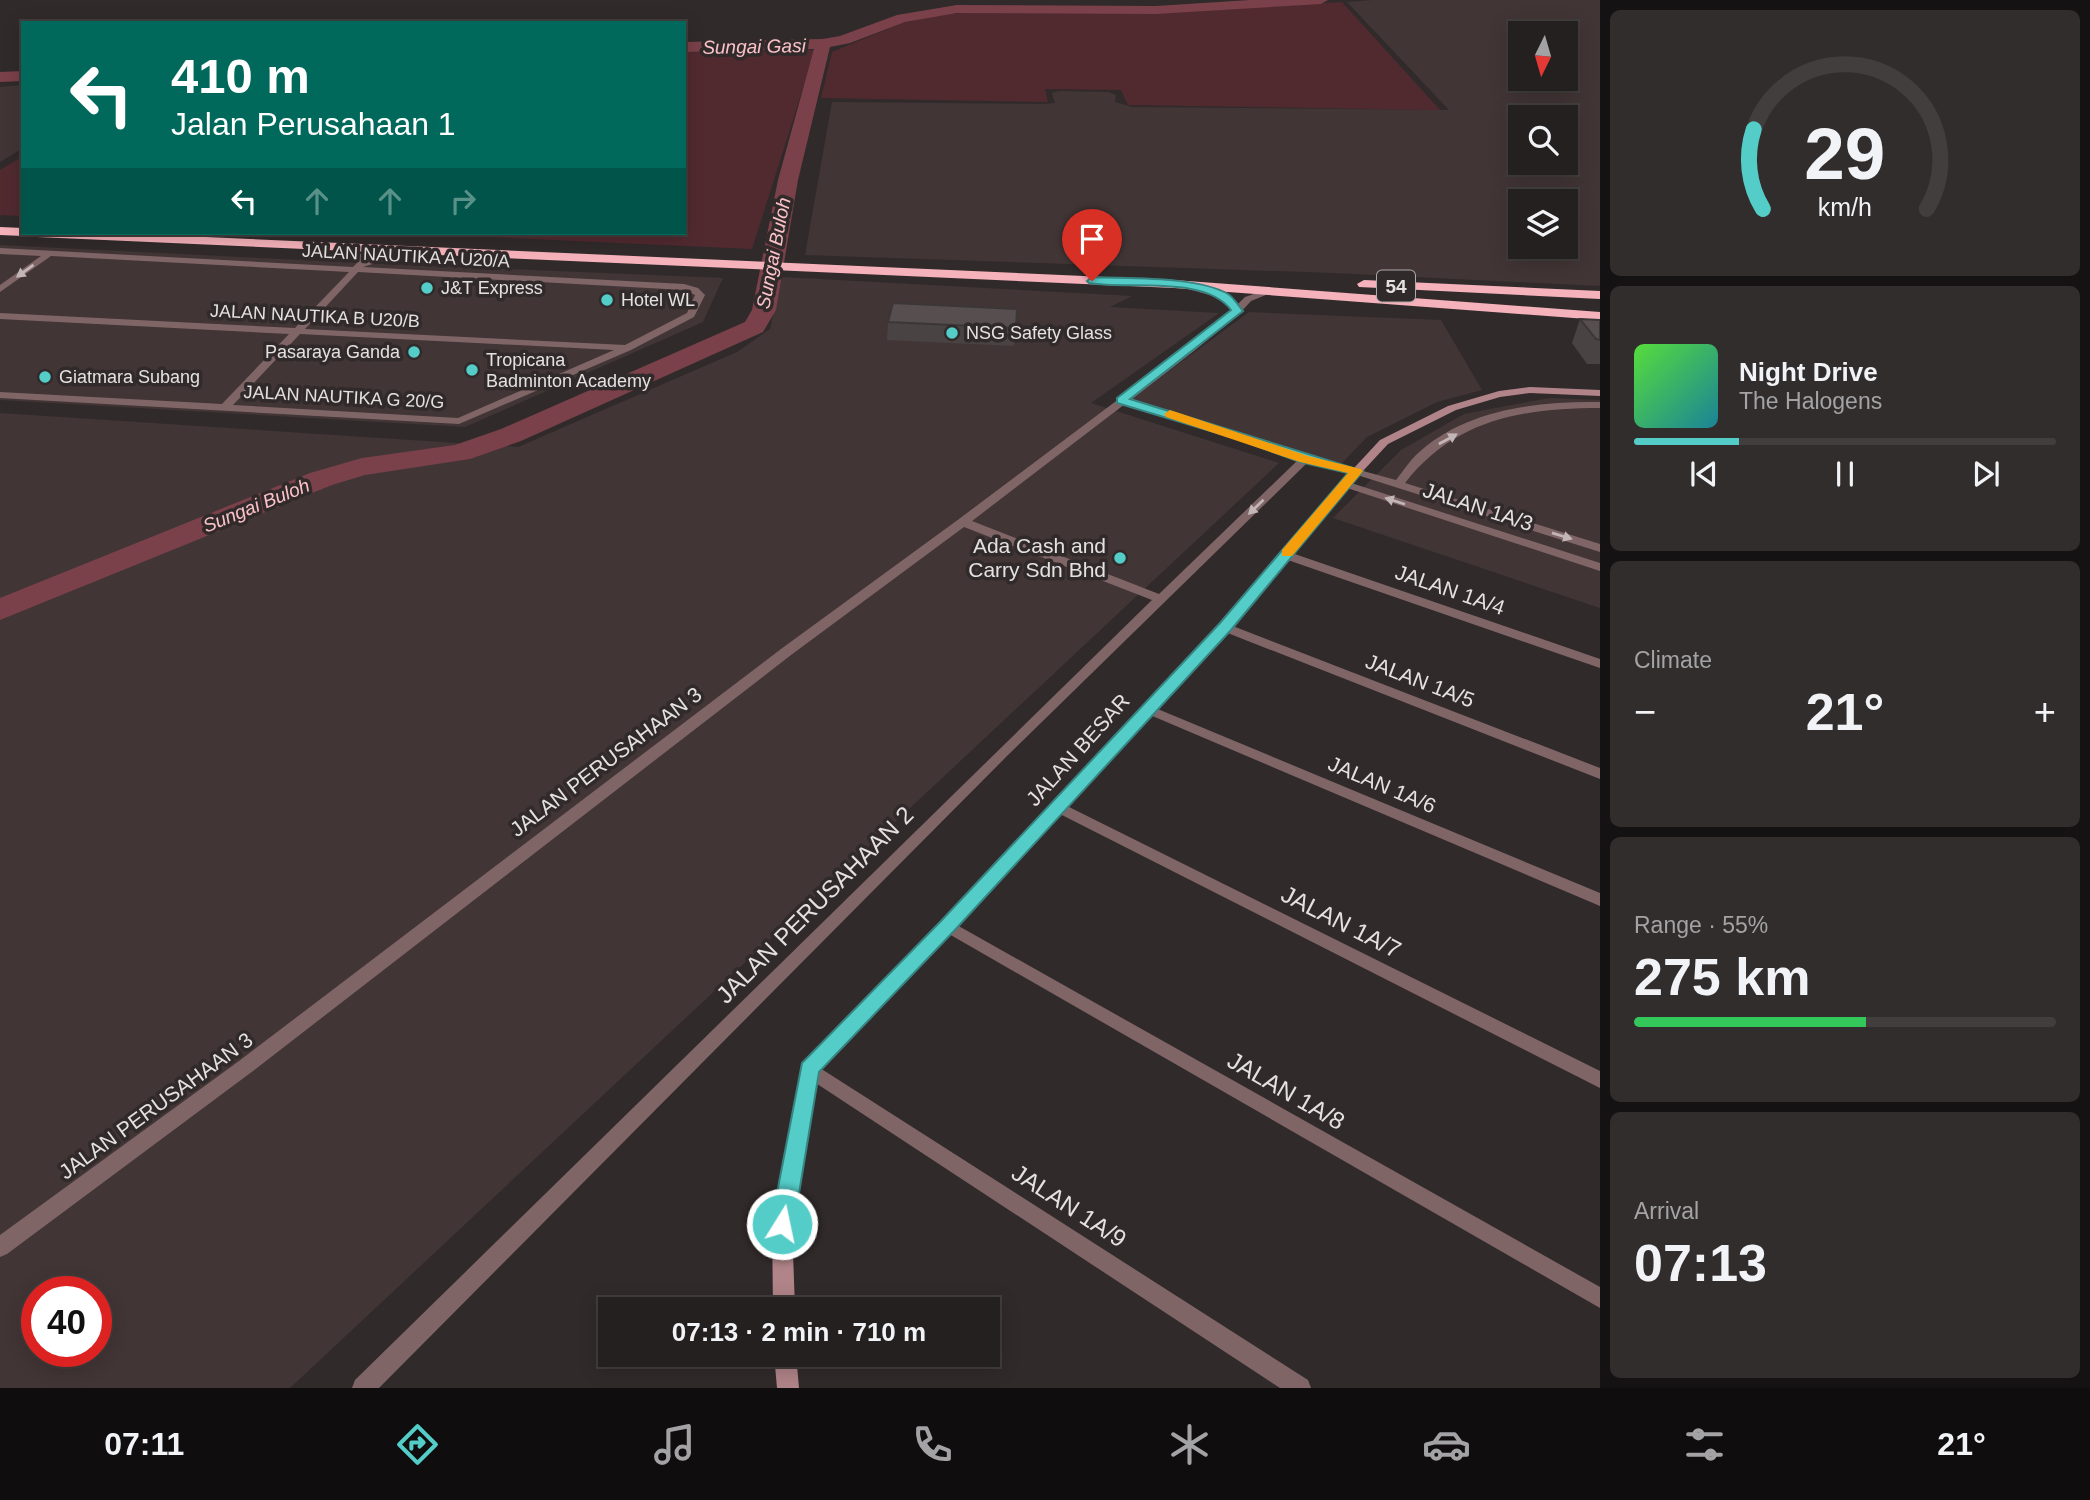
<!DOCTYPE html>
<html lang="en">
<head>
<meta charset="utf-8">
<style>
  :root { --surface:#252020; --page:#312d2d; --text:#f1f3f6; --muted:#a3a3a5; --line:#423e3e; --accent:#54cdc8 }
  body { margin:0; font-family:Arial,sans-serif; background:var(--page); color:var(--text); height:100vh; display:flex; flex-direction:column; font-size:26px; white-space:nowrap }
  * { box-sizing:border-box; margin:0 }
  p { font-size:23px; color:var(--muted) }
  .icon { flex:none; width:38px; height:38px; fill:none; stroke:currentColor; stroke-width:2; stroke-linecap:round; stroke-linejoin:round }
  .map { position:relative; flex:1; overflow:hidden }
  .panel { display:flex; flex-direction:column; gap:10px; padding:10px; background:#141212; width:490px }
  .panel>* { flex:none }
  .guide { position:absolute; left:21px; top:21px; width:665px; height:214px; border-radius:0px; box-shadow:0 4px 18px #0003,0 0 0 2px var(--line); background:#00695c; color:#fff; overflow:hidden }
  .needle { width:46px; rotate:185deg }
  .tools { position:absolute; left:1508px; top:21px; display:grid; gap:14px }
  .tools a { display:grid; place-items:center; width:70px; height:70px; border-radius:0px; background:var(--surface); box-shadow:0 4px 18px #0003,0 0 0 2px var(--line); font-size:35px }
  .speed { position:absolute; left:21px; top:1276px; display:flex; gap:14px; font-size:35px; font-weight:700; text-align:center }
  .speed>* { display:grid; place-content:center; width:91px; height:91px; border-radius:50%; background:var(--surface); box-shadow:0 4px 18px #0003,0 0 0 2px var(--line); line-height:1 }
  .speed .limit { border:10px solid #d22; background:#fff; color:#111 }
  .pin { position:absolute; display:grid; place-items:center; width:60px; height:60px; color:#fff; margin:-72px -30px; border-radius:50% 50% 50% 0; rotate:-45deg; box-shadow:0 0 7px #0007 }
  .pin .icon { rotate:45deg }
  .me { position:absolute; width:77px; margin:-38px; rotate:10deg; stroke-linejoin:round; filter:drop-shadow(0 0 5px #0008) }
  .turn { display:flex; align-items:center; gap:24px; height:147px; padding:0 35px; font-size:32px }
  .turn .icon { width:91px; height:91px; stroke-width:2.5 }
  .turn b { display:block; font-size:49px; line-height:60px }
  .lanes { display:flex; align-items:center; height:66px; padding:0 35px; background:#0003; justify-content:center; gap:35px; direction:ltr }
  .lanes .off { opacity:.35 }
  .big { font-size:52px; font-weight:700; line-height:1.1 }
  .panel .card { flex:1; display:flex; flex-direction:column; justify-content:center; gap:10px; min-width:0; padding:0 24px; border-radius:10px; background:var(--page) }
  .panel .dial { align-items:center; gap:0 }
  .dial svg { height:182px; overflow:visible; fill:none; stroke:var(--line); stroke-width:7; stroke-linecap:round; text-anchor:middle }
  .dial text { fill:var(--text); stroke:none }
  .song { display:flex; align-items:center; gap:21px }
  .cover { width:84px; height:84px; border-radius:10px; background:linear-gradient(135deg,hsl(110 70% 55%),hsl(190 70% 35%)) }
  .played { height:7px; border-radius:4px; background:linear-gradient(90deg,var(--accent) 25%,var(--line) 25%) }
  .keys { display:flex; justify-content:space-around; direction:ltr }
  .heat { display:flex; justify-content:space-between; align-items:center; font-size:38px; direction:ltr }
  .charge { height:10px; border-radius:5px; background:linear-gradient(90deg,#34c759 55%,var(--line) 0) }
  .trip { position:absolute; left:598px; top:1297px; width:402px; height:70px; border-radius:0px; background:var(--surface); box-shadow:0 4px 18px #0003,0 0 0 2px var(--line); font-weight:700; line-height:70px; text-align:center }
  .menu { display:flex; height:112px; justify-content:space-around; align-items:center; background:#0f0d0d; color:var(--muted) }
  .menu .icon { width:49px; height:49px }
  .menu .current { color:var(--accent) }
  .menu b { font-size:32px; color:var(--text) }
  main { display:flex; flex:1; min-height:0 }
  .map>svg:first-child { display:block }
  .built { fill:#423536; fill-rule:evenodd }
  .green { fill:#512a30 }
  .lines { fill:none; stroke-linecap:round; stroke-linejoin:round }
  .river { fill:#7b414a; fill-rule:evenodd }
  .street { fill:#806567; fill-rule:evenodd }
  .secondary { fill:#b08489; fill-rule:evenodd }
  .highway { fill:#f6b2ba; fill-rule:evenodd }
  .wall { fill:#4a4344 }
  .building { fill:#564e4f; stroke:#3c3737; stroke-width:2 }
  .oneway { fill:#c2b6b6 }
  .route { fill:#54cdc8; stroke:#378582; stroke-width:2 }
  .slow { fill:#f59e0b }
  .poi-dot { fill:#54cdc8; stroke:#312a2b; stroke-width:2.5 }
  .labels { text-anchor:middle; stroke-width:7; stroke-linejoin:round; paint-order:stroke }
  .far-street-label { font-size:18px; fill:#e5e1e1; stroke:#312a2b }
  .far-poi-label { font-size:18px; fill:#e5e1e1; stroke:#312a2b; text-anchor:start }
  .far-water-label { font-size:19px; font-style:italic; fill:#fbc2c8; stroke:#312a2b }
  .shield { fill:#312a2b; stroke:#afaaaa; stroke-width:2 }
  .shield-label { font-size:19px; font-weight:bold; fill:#e5e1e1 }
  .street-label { font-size:21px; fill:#e5e1e1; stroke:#312a2b }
  .poi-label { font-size:21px; fill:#e5e1e1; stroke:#312a2b; text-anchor:end }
  .near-street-label { font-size:24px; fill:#e5e1e1; stroke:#312a2b }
</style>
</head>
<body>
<main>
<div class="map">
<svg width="1600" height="1388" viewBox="0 0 1600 1388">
  <rect width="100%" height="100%" fill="#312a2b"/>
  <!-- built -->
  <g class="built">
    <path d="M1372,0H1600V286L1334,273L805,255L832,102L1044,104L1055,103L1052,93L1059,91L1108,92L1116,95L1115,102L1132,107L1449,110L1347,2ZM1566,33V79H1521V33ZM1566,117V163H1521V117ZM1566,201V247H1521V201Z"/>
    <polygon points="23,85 23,148 0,162 0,87"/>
    <polygon points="0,245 362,263 723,278 703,322 465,427 0,400"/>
    <path d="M782,277L1132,296L1110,307L1219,313L1091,403L1279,463L290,1388H0V413L518,447L737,352L770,329ZM37,1292H96V1351H37Z"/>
    <polygon points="1249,312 1441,320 1482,390 1437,402 1367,437 1340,465 1305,456 1130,400"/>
    <polygon points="1549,398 1600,400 1600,608 1333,518 1401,450 1464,414"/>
  </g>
  <!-- green -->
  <g class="green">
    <polygon points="1342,2 1440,110 1128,105 1121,90 1045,89 1048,102 821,98 832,52 902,23 937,15 973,12 1171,13"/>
    <polygon points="815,50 752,249 396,233 684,233 684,52"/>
    <polygon points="23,156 23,216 0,215 0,170"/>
  </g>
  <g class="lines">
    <!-- river -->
    <g class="river">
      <polygon points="1250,0 1328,0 1321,4 1156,14 957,13 905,22 850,43 830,47 798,180 776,310 763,332 521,441 470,459 365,475 332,485 0,620 0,598 310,473 362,458 455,445 501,429 745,322 752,310 778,180 814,49 684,52 684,42 823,39 840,36 897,15 957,5 1156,6"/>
      <polygon points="23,71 23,81 0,82 0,72"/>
    </g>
    <!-- street -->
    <g class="street">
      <path d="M337,246L360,253L364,260L410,248L414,251L363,267L684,284L698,288L705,295L694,317L631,350L459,424L0,398V392L222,404L289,334L0,319V313L295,328L349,272L51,256L0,292V285L41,256L0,254V248L353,267L357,263L354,257L337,250ZM358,272L684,290L695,295L687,313L625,345L305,329ZM300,334L614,350L458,418L233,405Z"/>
      <path d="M1191,284L1230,295L1237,305L1245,297L1271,288L1276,291L1251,301L1240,313L1194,351L1131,400L1246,434L1308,456L1396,480C1403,471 1409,462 1416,455C1464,409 1538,401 1600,402V408C1523,408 1455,419 1405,483L1600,544V552L1354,474L1307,463L1008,755L379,1388H352L355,1380L1152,600L964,527L791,655L253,1071L7,1254L0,1257V1235L239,1061L781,649L959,519L1188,347L1232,310L1224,299L1188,289L1187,287ZM1125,404L1238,438L1298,460L1159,594L972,521Z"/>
      <polygon points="1345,481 1600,563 1600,571 1341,486 1339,484"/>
      <polygon points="1286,551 1600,659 1600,668 1282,558 1280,555"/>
      <polygon points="1225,623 1600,768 1600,779 1220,630 1218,627 1220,624"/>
      <polygon points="1148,705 1600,893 1600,906 1143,712 1141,709 1143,706"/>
      <polygon points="1059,802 1600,1071 1600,1088 1054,811 1051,807 1054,803"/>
      <polygon points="948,920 1600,1287 1600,1308 942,930 940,926 942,922"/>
      <polygon points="809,1061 1308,1380 1311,1388 1280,1388 802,1074 800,1069 802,1064"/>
    </g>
    <!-- secondary -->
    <g class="secondary">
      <polygon points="1530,387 1600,390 1600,396 1530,393 1500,397 1456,410 1388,444 1349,486 1230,630 954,930 818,1072 792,1224 795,1309 773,1309 772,1224 802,1064 942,922 1220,624 1341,482 1380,440 1448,406 1499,391"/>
      <polygon points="774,1354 796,1354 799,1388 777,1388"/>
    </g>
    <!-- highway -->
    <g class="highway">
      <polygon points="0,227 23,228 23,233 29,233 23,236 0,235"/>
      <polygon points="31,233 115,233 1174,280 1600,312 1600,320 1174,288 37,237"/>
      <polygon points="1364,280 1600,291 1600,299 1359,287 1357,284"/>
    </g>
  </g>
  <!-- wall -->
  <g class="wall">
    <polygon points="1580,319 1600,320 1600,364 1587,364 1572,343"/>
    <polygon points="888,322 1016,328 1014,346 887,340"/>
  </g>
  <!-- building -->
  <g class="building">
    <polygon points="893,303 1017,309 1016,328 888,322"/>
    <polygon points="1580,319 1600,320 1600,340 1596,339"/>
  </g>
  <!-- one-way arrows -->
  <defs><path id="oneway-solid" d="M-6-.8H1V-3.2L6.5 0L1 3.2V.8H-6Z" transform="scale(1.75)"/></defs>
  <g class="oneway">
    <use href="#oneway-solid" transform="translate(25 271) rotate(144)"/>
    <use href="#oneway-solid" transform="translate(1448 439) rotate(-29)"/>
    <use href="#oneway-solid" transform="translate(1395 501) rotate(-162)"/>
    <use href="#oneway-solid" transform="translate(1256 507) rotate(136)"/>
    <use href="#oneway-solid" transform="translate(1562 536) rotate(17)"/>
  </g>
  <!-- route -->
  <path class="route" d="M1092,277C1129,279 1197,276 1228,294C1234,298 1238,305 1243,311L1130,399L1363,471L1231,630L954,931L819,1072L794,1224L791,1231L782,1234L774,1231L771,1224L802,1063L941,921L1220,623L1348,473L1300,462L1237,439L1117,403V398L1231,310C1205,275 1129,290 1089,283L1087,281Z"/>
  <!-- slow -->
  <polygon class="slow" points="1170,410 1308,456 1361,469 1363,471 1292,556 1282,556 1282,550 1348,473 1300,462 1166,417 1164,414"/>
  <!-- markers -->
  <g class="poi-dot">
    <circle cx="427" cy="288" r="7"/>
    <circle cx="607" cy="300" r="7"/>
    <circle cx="952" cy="333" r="7"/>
    <circle cx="414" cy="352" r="7"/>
    <circle cx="472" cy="370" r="7"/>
    <circle cx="45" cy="377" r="7"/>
    <circle cx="1120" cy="558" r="7"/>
  </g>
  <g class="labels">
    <!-- far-street labels -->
    <g class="far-street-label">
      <text transform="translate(406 256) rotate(3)" y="6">JALAN NAUTIKA A U20/A</text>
      <text transform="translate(315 316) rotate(3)" y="6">JALAN NAUTIKA B U20/B</text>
      <text transform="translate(344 397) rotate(3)" y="6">JALAN NAUTIKA G 20/G</text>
    </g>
    <!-- far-poi labels -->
    <g class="far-poi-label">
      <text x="441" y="294">J&amp;T Express</text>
      <text x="621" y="306">Hotel WL</text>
      <text x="966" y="339">NSG Safety Glass</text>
      <text x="400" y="358" text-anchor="end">Pasaraya Ganda</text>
      <text x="486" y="366">Tropicana<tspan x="486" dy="21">Badminton Academy</tspan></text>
      <text x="59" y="383">Giatmara Subang</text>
    </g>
    <!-- far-water labels -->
    <g class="far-water-label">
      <text transform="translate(754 46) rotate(-1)" y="7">Sungai Gasi</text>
      <text transform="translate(773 253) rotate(-79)" y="7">Sungai Buloh</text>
      <text transform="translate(256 505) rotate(-22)" y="7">Sungai Buloh</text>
    </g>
    <!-- shield labels -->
    <rect class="shield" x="1377" y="270.5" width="38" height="31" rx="5"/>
    <g class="shield-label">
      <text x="1396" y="293">54</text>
    </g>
    <!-- street labels -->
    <g class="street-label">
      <text transform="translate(1478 507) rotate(18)" y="7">JALAN 1A/3</text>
      <text transform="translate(1450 590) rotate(19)" y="7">JALAN 1A/4</text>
      <text transform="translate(1420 681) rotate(21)" y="7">JALAN 1A/5</text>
      <text transform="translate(1078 750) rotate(-48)" y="7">JALAN BESAR</text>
      <text transform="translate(606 762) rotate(-37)" y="7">JALAN PERUSAHAAN 3</text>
      <text transform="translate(1382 785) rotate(23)" y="7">JALAN 1A/6</text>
      <text transform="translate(156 1106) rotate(-36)" y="7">JALAN PERUSAHAAN 3</text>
    </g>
    <!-- poi labels -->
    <g class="poi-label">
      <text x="1106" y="553">Ada Cash and<tspan x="1106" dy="24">Carry Sdn Bhd</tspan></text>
    </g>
    <!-- near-street labels -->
    <g class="near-street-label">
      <text transform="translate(815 905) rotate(-45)" y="8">JALAN PERUSAHAAN 2</text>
      <text transform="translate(1341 922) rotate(27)" y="8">JALAN 1A/7</text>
      <text transform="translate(1286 1091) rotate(30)" y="8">JALAN 1A/8</text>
      <text transform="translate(1069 1206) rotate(33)" y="8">JALAN 1A/9</text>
    </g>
  </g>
</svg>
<div class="tools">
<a><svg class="needle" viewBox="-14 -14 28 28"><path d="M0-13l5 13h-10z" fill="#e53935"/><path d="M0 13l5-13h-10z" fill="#a3a3a5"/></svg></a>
<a><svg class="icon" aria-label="search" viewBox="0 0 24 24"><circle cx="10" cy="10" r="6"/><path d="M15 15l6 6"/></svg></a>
<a><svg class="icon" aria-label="layers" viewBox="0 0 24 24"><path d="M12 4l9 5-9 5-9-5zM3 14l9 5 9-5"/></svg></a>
</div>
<div class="speed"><div class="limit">40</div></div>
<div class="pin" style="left:1092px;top:281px;background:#d93025"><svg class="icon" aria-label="arrive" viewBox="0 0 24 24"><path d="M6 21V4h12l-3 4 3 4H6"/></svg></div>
<svg class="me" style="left:782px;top:1224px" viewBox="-20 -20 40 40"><circle r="17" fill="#54cdc8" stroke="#fff" stroke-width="3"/><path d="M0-11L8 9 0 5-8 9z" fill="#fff"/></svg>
<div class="trip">07:13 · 2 min · 710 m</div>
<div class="guide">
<div class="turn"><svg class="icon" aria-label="left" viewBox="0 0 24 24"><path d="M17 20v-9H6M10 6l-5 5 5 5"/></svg><div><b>410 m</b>Jalan Perusahaan 1</div></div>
<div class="lanes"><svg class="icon" aria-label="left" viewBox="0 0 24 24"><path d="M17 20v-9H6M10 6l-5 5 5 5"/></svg><svg class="icon off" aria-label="ahead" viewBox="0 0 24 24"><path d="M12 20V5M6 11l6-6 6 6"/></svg><svg class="icon off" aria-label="ahead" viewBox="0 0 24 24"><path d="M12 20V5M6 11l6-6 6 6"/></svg><svg class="icon off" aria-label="right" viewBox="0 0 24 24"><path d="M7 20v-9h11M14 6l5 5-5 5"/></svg></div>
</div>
</div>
<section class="panel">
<div class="card dial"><svg viewBox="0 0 100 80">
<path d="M14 69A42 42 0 1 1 86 69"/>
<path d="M14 69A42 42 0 0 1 10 34" stroke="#54cdc8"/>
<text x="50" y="56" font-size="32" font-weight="700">29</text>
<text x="50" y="72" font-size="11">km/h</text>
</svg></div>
<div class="card">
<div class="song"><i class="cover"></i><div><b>Night Drive</b><p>The Halogens</p></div></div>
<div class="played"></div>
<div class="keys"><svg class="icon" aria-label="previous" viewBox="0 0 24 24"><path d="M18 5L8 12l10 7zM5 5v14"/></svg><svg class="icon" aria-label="pause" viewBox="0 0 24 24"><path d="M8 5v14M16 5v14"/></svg><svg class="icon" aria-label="next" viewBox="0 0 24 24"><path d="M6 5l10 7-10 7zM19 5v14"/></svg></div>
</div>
<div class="card"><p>Climate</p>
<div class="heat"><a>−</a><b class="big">21°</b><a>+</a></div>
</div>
<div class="card"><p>Range · 55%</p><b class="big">275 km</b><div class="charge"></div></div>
<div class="card"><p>Arrival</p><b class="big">07:13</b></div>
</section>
</main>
<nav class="menu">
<b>07:11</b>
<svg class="icon current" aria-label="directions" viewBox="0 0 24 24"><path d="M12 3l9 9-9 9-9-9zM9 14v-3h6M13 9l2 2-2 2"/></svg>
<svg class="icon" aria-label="music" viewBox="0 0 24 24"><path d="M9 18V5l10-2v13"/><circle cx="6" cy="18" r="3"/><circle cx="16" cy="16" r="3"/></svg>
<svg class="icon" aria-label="phone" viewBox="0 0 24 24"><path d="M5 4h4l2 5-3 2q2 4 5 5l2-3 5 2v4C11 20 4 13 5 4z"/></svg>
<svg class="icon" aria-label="climate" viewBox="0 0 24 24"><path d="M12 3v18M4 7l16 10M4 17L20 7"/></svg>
<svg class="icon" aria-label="car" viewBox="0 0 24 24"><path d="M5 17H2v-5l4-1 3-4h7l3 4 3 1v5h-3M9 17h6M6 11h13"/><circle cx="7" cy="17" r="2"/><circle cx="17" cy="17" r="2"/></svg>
<svg class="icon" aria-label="filters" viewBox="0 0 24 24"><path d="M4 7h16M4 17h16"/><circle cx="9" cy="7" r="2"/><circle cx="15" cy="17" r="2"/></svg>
<b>21°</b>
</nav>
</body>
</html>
